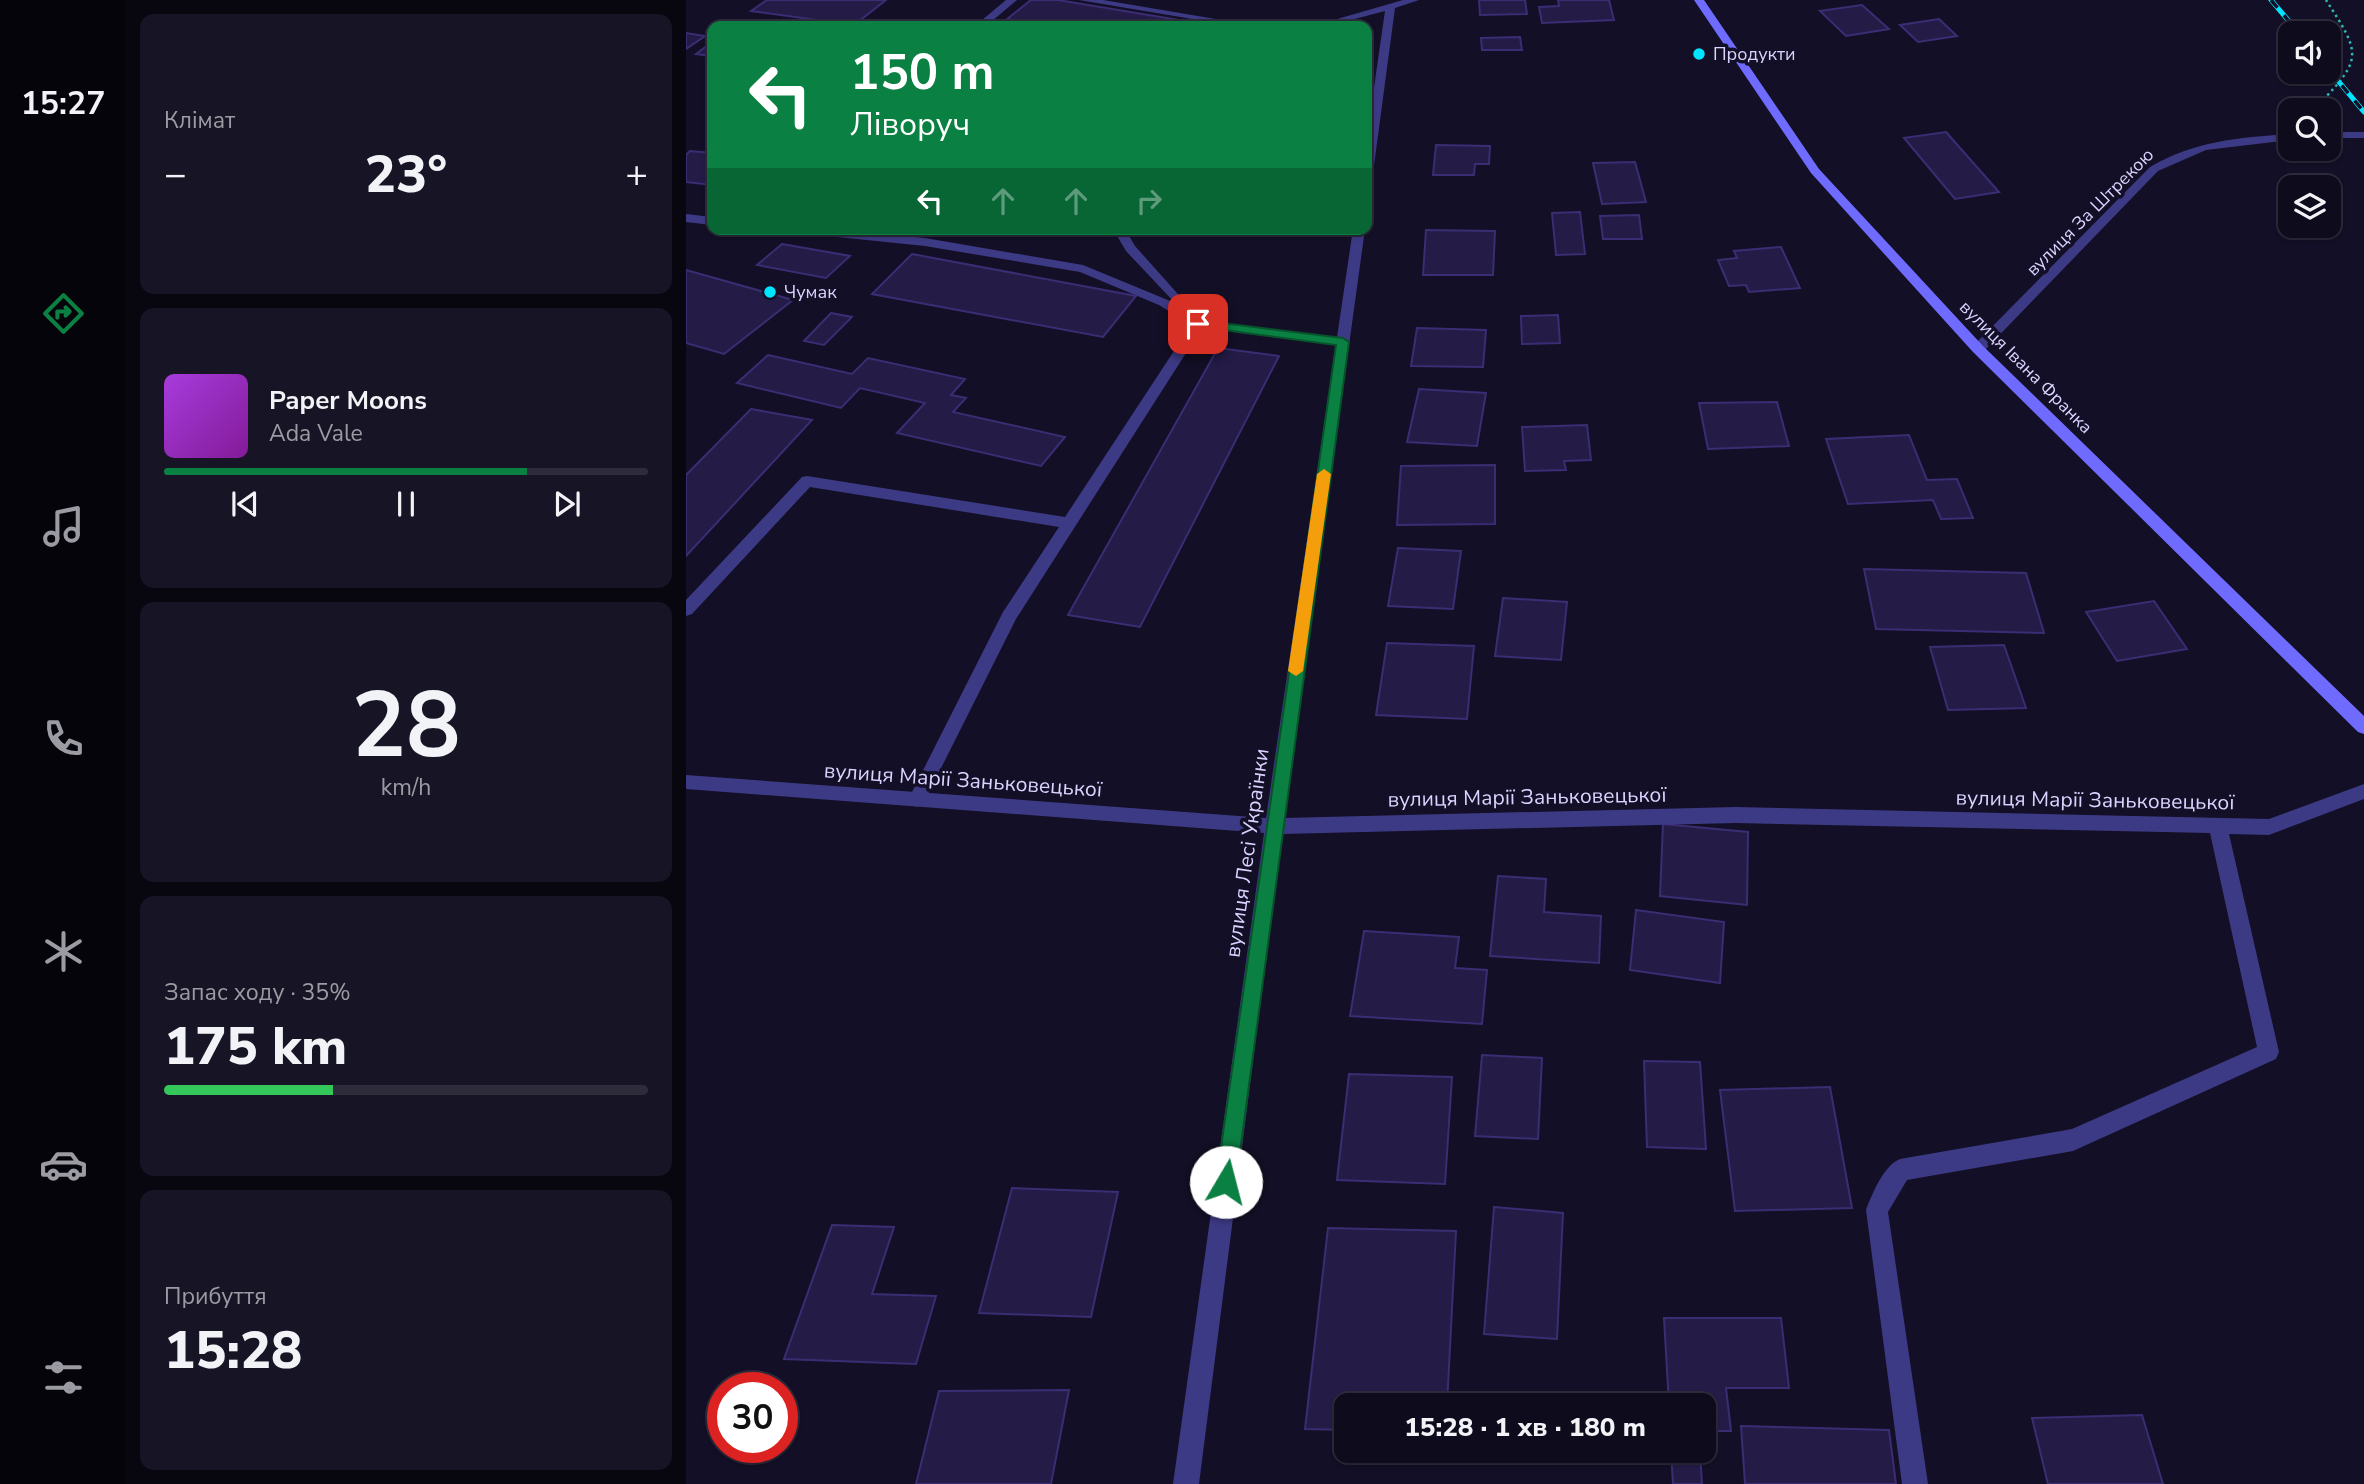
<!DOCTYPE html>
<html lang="uk">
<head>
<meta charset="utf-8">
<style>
  :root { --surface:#0e0b1c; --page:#171425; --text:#f1f3f6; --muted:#9b9ba3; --line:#2e2b3b; --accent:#0b8043 }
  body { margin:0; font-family:"Nunito Sans",sans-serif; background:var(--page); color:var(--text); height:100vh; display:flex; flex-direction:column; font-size:26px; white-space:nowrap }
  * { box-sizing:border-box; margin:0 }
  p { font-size:23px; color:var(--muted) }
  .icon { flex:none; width:38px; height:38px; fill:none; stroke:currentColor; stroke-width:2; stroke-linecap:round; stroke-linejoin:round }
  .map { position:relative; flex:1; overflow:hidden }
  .drawer { display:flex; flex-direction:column; gap:14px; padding:14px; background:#08060f; width:560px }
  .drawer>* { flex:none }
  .hud { position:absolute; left:21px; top:21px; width:665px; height:214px; border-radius:14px; box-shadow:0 2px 5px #0004,0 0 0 2px var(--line); background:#0b8043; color:#fff; overflow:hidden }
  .fabs { position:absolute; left:1592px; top:21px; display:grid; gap:14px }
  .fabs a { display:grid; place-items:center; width:63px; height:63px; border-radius:14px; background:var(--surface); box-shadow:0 2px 5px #0004,0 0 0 2px var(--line); font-size:35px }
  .speed { position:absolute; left:21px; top:1372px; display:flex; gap:14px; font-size:35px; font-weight:700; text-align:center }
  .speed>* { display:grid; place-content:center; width:91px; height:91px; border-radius:50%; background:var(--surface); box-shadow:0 2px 5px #0004,0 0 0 2px var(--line); line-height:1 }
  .speed .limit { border:10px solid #d22; background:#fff; color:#111 }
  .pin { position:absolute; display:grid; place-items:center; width:60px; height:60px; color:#fff; margin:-30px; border-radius:14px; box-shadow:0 4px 10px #0006 }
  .me { position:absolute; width:77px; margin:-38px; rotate:8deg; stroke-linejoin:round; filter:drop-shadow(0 0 5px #0008) }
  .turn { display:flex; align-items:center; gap:24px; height:147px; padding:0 28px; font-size:32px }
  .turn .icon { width:91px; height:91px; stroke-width:2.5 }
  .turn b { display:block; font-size:49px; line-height:60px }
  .lanes { display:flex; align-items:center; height:66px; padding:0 28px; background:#0003; justify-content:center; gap:35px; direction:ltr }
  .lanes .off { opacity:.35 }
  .big { font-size:52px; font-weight:800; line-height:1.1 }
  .drawer .card { flex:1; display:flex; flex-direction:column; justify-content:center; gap:10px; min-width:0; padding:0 24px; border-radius:14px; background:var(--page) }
  .drawer .dial { align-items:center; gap:0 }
  .dial b { font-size:91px; line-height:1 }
  .song { display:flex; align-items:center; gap:21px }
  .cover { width:84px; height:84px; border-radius:10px; background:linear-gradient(135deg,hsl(280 70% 55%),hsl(290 70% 35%)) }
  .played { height:7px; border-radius:4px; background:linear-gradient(90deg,var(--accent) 75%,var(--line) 75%) }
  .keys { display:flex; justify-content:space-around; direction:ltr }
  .heat { display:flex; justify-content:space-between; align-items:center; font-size:38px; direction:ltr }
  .charge { height:10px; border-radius:5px; background:linear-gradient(90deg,#34c759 35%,var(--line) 0) }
  .trip { position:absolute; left:648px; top:1393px; width:382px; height:70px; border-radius:14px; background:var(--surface); box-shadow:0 2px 5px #0004,0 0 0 2px var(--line); font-weight:800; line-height:70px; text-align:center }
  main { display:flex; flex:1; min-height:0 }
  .dock { display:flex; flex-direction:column; width:126px; justify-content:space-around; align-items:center; background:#06040b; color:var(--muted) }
  .dock .icon { width:49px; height:49px }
  .dock .on { color:var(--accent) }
  .dock b { font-size:32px; color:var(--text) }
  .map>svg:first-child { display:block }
  .building { fill:#241b47; stroke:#3b2d73; stroke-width:2 }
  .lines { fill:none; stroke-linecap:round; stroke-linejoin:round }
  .path { stroke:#2fb8b0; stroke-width:2.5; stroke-dasharray:2.5 3.5; stroke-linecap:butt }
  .lane { fill:#3d3a85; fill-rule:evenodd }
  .street { fill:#3d3a85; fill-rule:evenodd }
  .secondary { fill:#6f6bff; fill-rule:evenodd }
  .rail-casing { stroke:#00e5ff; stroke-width:5 }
  .rail { stroke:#130f26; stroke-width:3.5; stroke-dasharray:10; stroke-linecap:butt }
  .route { fill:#0b8043; stroke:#07532c; stroke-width:2 }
  .slow { fill:#f59e0b }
  .poi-dot { fill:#00e5ff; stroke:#130f26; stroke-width:2.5 }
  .labels { text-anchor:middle; stroke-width:7; stroke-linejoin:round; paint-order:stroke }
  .far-poi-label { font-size:18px; fill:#d9d4ff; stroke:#130f26; text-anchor:start }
  .far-street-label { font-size:18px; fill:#d9d4ff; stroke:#130f26 }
  .street-label { font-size:21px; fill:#d9d4ff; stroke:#130f26 }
</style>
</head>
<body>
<main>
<nav class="dock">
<b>15:27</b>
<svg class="icon on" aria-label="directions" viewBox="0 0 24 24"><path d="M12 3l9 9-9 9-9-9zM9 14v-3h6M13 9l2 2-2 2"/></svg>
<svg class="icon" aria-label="music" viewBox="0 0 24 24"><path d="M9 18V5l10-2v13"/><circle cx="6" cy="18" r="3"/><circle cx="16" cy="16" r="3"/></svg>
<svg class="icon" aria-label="phone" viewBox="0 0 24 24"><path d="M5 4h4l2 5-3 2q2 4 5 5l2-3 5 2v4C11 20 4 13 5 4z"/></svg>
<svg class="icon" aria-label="climate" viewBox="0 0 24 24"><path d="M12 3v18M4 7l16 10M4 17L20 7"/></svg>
<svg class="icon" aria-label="car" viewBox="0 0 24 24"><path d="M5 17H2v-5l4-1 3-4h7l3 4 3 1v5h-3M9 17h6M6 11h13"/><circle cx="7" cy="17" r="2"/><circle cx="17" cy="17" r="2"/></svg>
<svg class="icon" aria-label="filters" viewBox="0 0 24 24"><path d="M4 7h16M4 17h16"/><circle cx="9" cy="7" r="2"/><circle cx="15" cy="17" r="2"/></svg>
</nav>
<section class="drawer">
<div class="card"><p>Клімат</p>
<div class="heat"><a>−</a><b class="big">23°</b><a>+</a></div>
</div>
<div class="card">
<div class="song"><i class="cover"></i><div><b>Paper Moons</b><p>Ada Vale</p></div></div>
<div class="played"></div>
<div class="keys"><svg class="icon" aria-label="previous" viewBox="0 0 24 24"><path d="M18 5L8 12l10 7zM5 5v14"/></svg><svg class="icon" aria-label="pause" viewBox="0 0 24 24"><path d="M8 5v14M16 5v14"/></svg><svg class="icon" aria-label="next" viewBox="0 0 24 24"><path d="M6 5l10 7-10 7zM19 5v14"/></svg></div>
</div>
<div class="card dial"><b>28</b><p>km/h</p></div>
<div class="card"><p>Запас ходу · 35%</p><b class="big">175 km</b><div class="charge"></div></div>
<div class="card"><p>Прибуття</p><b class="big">15:28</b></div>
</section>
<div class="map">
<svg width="1678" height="1484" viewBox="0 0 1678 1484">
  <rect width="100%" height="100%" fill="#130f26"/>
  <!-- building -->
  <g class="building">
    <polygon points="81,0 200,0 168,25 65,11"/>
    <polygon points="345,0 372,0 529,26 365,26 321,19"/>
    <polygon points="793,0 839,0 841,14 794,15"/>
    <polygon points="872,0 923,0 928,20 856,23 853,7 873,6"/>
    <polygon points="1176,5 1203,29 1160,36 1134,11"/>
    <polygon points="1253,19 1271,36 1232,42 1214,25"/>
    <polygon points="0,33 19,36 0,49"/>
    <polygon points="834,37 836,50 796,50 795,38"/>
    <polygon points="26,42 26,56 10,54"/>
    <polygon points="1260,132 1313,192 1269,199 1218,138"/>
    <polygon points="750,145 804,146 803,164 789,164 788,175 747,175"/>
    <polygon points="4,151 26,153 26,185 0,182 0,155"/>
    <polygon points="949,162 960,202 916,204 907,163"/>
    <polygon points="894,212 899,254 870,255 866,213"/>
    <polygon points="953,215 956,239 917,239 914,216"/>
    <polygon points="740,230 809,231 807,275 737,275"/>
    <polygon points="96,244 164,256 140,278 71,265"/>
    <polygon points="1095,247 1114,288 1063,292 1060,285 1043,286 1032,260 1051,258 1048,251"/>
    <polygon points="226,254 450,296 417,337 186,294"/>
    <polygon points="0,270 107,300 38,354 0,343"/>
    <polygon points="145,313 166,317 138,345 118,341"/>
    <polygon points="872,315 874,343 836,344 835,316"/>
    <polygon points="731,328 800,330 797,367 725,366"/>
    <polygon points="532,348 593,356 454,627 382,615"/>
    <polygon points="82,355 166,374 182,358 279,379 265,395 280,398 267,412 379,437 355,466 211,433 239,403 174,388 155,408 51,383"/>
    <polygon points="733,389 800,393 791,446 721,442"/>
    <polygon points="1091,402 1103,446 1022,449 1013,403"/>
    <polygon points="65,409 126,420 0,556 0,475"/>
    <polygon points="901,425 905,460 878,461 880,470 839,471 836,427"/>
    <polygon points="1223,435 1241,480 1271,479 1287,518 1255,519 1247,500 1162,504 1140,439"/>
    <polygon points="809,465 809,524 711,525 715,466"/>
    <polygon points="712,548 775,551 767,609 702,606"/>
    <polygon points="1178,569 1340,573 1358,633 1190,629"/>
    <polygon points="817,598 881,602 875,660 809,656"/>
    <polygon points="1468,601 1501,649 1431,661 1400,612"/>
    <polygon points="701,643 788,646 781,719 690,715"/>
    <polygon points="1318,645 1340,708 1262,710 1244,647"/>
    <polygon points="977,824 1062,832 1061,905 974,896"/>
    <polygon points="812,876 860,879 858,912 915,916 913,963 804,956"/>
    <polygon points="950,910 1038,922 1034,983 944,970"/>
    <polygon points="678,931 773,937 769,968 801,970 796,1024 664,1016"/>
    <polygon points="796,1055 856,1058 852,1139 789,1136"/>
    <polygon points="958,1061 1014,1062 1020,1149 961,1147"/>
    <polygon points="663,1074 766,1077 759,1184 651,1180"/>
    <polygon points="1144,1087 1166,1208 1049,1211 1034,1090"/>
    <polygon points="326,1188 432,1192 405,1317 293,1313"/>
    <polygon points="808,1207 877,1213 871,1339 798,1334"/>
    <polygon points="146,1225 208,1227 186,1294 250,1296 230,1364 98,1359"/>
    <polygon points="642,1228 770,1231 761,1405 660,1405 660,1430 619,1429"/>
    <polygon points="978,1318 1095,1318 1103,1388 1040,1388 1045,1431 1017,1431 1017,1405 983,1405"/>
    <polygon points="383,1390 365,1484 230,1484 253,1391"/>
    <polygon points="1456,1415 1477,1484 1362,1484 1346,1418"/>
    <polygon points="1055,1426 1203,1430 1210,1484 1059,1484"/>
    <polygon points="985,1451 1014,1451 1016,1484 987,1484"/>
  </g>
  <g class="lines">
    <!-- path -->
    <path class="path" d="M1632,110L1633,104C1678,58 1674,53 1640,0"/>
    <!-- lane -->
    <g class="lane">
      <polygon points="320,0 331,0 300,26 289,26"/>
      <polygon points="0,214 26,217 26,225 0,222"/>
      <polygon points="106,229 150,229 239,238 397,265 489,303 440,251 427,229 439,229 449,246 516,321 657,338 664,342 657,346 516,328 330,619 237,804 231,807 225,804 222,799 225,794 317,612 373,527 124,487 6,614 0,616 0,600 116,477 121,476 379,517 505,325 473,305 394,272 239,246 112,233"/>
    </g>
    <!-- street -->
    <g class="street">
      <polygon points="393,0 417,0 571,26 548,26"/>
      <polygon points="717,0 733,0 709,8 687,173 681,176 681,136 699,11 642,26 627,26"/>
      <rect x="1643" y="132" width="35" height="6"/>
      <path d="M1605,134V140L1520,150L1472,171L1297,352H1287V346L1464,167C1508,141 1555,137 1605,134Z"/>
      <path d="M667,229H679L598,818L1050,807L1583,819L1678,784V799L1583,835L1543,834L1593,1052L1590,1059L1387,1151L1221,1180L1202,1212L1242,1484H1216L1180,1210C1186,1194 1198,1165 1214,1159L1386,1129L1571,1047L1524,833L1050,823L596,834L513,1484H487L578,833L0,789V775L580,818Z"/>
    </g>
    <!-- secondary -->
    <polygon class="secondary" points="1008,0 1018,0 1133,169 1297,346 1678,716 1678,734 1672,732 1287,352 1125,173"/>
    <defs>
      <g id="rail">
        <polyline points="1585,0 1613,33"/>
        <polyline points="1643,70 1678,112"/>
      </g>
    </defs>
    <!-- rail casing -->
    <use href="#rail" class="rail-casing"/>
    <!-- rail -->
    <use href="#rail" class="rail"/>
  </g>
  <!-- route -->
  <polygon class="route" points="512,320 657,338 663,342 550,1182 547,1189 540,1192 533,1189 530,1182 650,345 508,326 508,321"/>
  <!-- slow -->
  <polygon class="slow" points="638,469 645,474 617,671 610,676 602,671 631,474"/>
  <!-- markers -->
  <g class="poi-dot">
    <circle cx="1013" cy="54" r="7"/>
    <circle cx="84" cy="292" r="7"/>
  </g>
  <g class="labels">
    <!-- far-poi labels -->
    <g class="far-poi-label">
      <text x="1027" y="60">Продукти</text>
      <text x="98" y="298">Чумак</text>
    </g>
    <!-- far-street labels -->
    <g class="far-street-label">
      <text transform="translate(1404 212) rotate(-45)" y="6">вулиця За Штрекою</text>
      <text transform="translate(1340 367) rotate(45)" y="6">вулиця Івана Франка</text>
    </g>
    <!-- street labels -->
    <g class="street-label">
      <text transform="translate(277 780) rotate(4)" y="7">вулиця Марії Заньковецької</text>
      <text transform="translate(841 797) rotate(-1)" y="7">вулиця Марії Заньковецької</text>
      <text transform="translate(1409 800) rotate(1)" y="7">вулиця Марії Заньковецької</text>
      <text transform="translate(561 853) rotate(-82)" y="7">вулиця Лесі Українки</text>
    </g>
  </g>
</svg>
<div class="fabs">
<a><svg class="icon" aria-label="sound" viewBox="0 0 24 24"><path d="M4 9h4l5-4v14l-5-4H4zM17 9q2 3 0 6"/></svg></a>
<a><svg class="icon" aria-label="search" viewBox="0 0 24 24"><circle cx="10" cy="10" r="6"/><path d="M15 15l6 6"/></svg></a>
<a><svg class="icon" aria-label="layers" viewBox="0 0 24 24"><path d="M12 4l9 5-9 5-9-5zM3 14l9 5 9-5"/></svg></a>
</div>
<div class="speed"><div class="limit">30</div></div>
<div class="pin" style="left:512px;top:324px;background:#d93025"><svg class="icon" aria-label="arrive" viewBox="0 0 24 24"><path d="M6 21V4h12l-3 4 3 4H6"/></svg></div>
<svg class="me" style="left:540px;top:1182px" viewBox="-20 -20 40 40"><circle r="19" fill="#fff"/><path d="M0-13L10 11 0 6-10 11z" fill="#0b8043"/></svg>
<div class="trip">15:28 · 1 хв · 180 m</div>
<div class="hud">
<div class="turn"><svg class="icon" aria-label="left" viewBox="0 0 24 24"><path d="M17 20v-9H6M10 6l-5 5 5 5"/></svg><div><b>150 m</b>Ліворуч</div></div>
<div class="lanes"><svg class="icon" aria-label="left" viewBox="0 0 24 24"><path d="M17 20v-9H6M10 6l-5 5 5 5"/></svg><svg class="icon off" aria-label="ahead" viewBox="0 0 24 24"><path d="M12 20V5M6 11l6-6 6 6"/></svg><svg class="icon off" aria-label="ahead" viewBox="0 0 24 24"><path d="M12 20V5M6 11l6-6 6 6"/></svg><svg class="icon off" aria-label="right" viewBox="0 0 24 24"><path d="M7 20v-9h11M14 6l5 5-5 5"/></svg></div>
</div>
</div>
</main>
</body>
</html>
